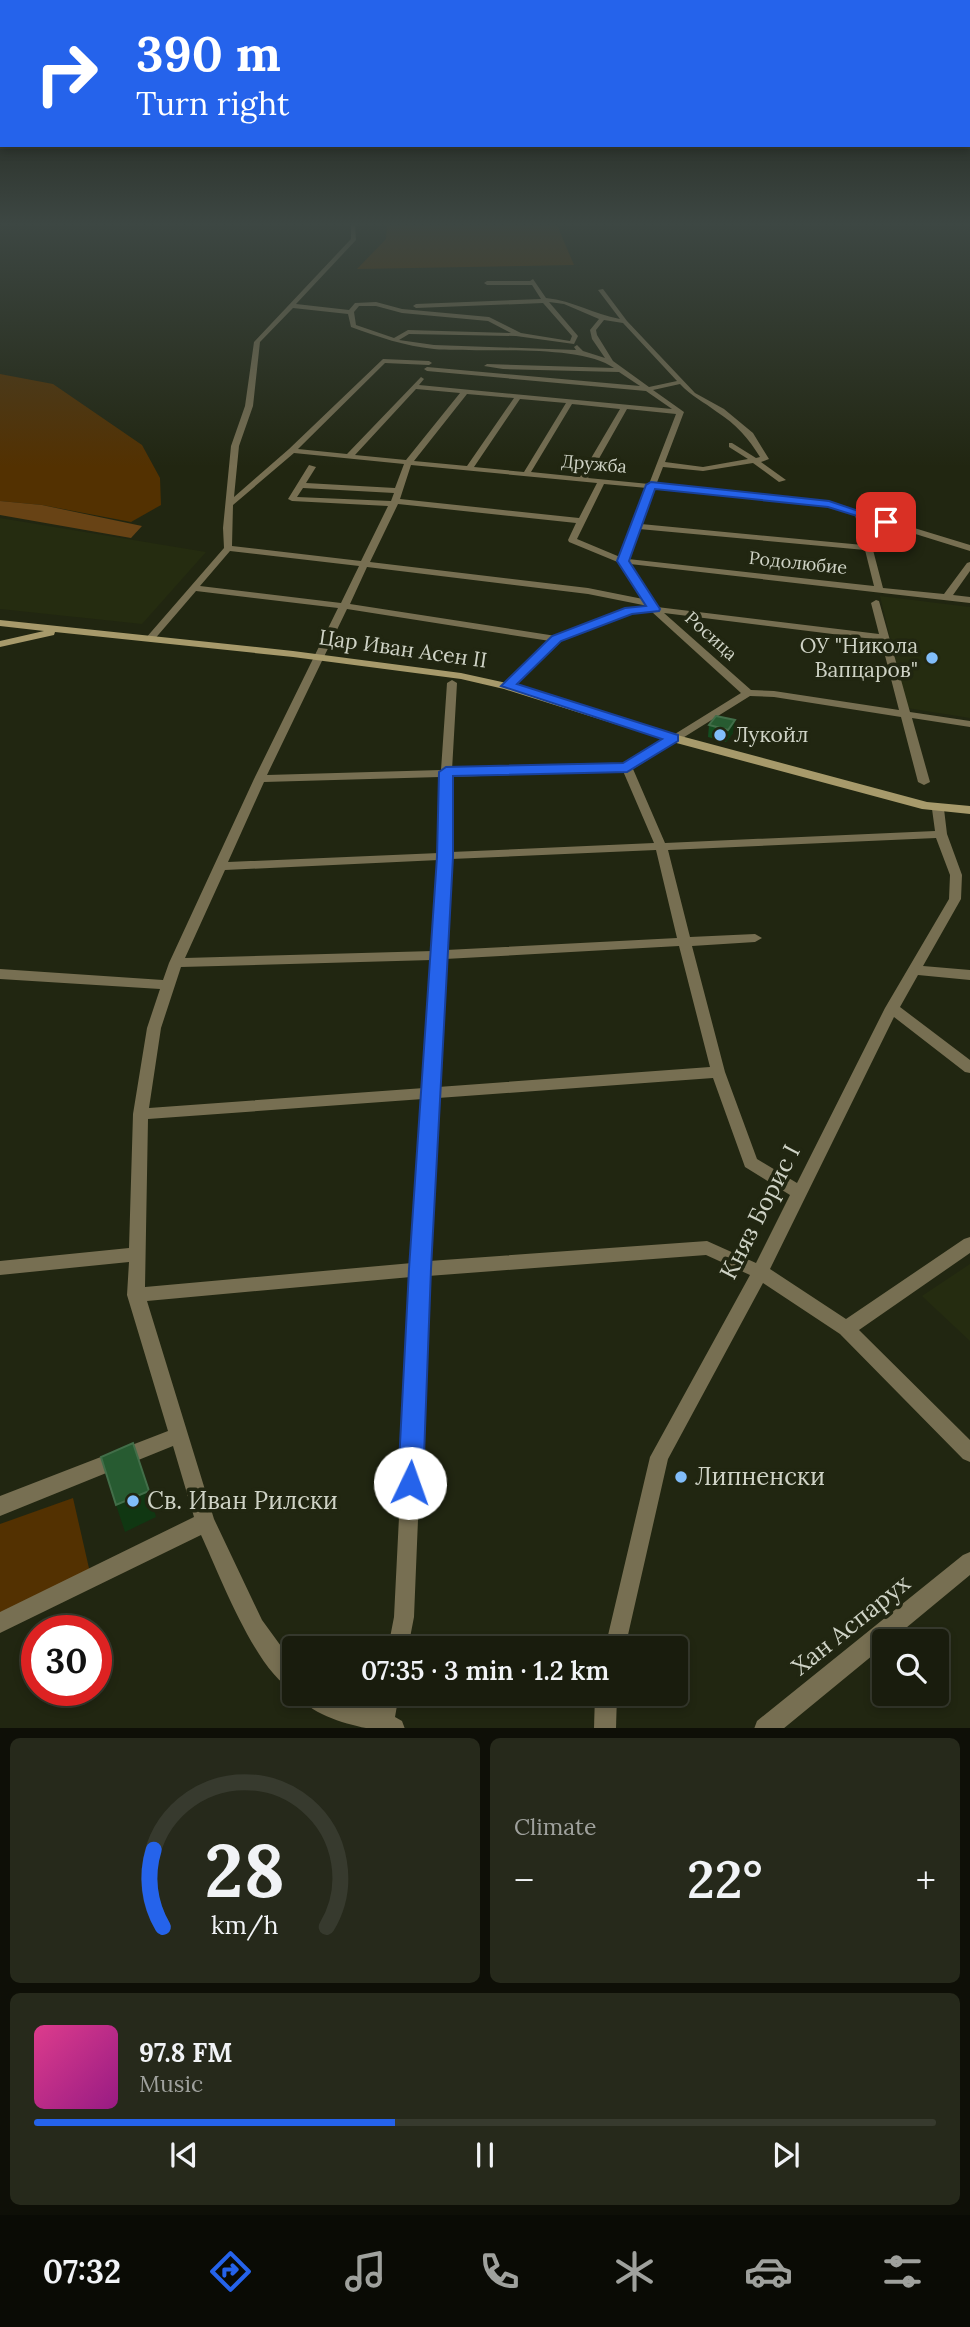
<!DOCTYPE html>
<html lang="en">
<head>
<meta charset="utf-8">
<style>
  :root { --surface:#191c0d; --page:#26291b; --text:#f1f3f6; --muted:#9fa19d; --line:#373a2e; --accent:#2563eb }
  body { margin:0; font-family:Lora,serif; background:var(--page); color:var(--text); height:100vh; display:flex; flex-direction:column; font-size:26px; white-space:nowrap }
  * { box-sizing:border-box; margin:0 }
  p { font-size:23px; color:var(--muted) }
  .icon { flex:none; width:38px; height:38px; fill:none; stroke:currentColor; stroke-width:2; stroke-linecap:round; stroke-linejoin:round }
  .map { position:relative; height:1728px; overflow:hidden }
  .side { display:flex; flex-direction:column; gap:10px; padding:10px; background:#0e0f07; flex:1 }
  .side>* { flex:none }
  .banner { position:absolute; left:0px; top:0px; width:971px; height:147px; box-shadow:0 4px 10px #0003,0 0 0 2px var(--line); background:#2563eb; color:#fff; overflow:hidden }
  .tools { position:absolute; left:872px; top:1629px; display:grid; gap:14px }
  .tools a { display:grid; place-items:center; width:77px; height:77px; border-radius:7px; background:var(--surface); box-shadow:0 4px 10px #0003,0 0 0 2px var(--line); font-size:35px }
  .speed { position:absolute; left:21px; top:1615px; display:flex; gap:14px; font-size:35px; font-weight:700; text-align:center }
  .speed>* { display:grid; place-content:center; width:91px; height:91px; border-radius:50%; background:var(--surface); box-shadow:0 4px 10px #0003,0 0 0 2px var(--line); line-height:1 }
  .speed .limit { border:10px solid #d22; background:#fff; color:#111 }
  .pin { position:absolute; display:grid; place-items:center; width:60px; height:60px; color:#fff; margin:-30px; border-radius:14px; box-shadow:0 4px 10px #0006 }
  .me { position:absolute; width:77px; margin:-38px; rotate:3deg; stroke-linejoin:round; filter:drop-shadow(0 0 5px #0008) }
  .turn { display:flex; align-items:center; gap:24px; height:147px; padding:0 21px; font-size:32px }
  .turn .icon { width:91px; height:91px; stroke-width:2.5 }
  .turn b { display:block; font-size:49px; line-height:60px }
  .big { font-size:52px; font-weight:600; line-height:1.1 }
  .side .widget { flex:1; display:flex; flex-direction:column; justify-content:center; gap:10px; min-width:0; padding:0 24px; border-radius:10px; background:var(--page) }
  .side .dial { align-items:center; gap:0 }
  .dial svg { height:182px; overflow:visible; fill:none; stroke:var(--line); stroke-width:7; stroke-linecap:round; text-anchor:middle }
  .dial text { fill:var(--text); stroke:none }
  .song { display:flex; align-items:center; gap:21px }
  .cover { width:84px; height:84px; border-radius:10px; background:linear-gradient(135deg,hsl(330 70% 55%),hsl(310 70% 35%)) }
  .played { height:7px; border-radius:4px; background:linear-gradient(90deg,var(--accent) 40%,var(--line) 40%) }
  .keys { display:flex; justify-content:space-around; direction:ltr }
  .heat { display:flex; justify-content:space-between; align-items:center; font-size:38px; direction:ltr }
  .side .tiles { flex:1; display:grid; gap:10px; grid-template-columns:1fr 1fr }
  .widget:last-child { grid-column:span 2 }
  .trip { position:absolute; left:282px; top:1636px; width:406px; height:70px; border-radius:7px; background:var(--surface); box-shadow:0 4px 10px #0003,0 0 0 2px var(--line); font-weight:600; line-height:70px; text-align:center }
  .menu { display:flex; height:112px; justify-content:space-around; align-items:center; background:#0a0b05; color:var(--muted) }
  .menu .icon { width:49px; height:49px }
  .menu .selected { color:var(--accent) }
  .menu b { font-size:32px; color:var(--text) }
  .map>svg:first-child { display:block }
  .built { fill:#252c10 }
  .green { fill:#533101 }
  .forest { fill:#684315 }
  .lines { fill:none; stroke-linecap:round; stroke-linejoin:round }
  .street { fill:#776f52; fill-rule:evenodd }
  .secondary { fill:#a79a6b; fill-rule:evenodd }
  .wall { fill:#134d20 }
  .shaded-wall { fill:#103712 }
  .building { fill:#275b31; stroke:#426e49; stroke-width:2 }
  .route { fill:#2563eb; stroke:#184099; stroke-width:2 }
  .poi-dot { fill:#81bdfa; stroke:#212611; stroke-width:2.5 }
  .labels { text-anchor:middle; stroke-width:7; stroke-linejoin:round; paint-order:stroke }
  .far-street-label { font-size:18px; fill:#cfd3c6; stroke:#212611 }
  .poi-label { font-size:21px; fill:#cfd3c6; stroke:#212611; text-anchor:end }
  .street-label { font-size:21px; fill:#cfd3c6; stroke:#212611 }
  .near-street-label { font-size:24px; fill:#cfd3c6; stroke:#212611 }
  .near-poi-label { font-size:24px; fill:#cfd3c6; stroke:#212611; text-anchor:start }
</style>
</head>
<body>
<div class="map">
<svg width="970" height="1729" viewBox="0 0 970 1729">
  <rect width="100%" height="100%" fill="#212611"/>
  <!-- built -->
  <g class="built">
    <polygon points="0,518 206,552 142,624 0,609"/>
    <polygon points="880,596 970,607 970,718 907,708"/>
    <polygon points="970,1264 970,1341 922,1296"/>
  </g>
  <!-- green -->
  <g class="green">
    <polygon points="387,225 557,225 574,265 357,269 386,239"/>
    <polygon points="0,374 53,384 142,445 160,478 161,505 131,522 42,505 0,501"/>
    <polygon points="73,1498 91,1577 0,1616 0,1524"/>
  </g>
  <!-- forest -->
  <polygon class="forest" points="0,501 42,505 142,526 131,538 0,515"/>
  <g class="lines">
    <!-- street -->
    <g class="street">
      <path d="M351,225H355L356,240L296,304L349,310L355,303L376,302L402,309L489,317L521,333L570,341L572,336L543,303L416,308L413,306L416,304L541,299L532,285H487L484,283L487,281H530L533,279L546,298C574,301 593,314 620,319L598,290L603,289L627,321L695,393L724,409L753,433L769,459L761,462L786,480L779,482L753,463L703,471L663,467L656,485L829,502L970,545V551L864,518L874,548L873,550L883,588L944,594L967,563L970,562V571L953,595L970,597V603L630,564L657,607L879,634L871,603L876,600L879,601L910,712L970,721V727L912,718L930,782L924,785L918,782L901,717L774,697L750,696L633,769L665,843L935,831L932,809L938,806L944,809L947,834L962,875L961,899L923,966L970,970V980L918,975L900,1007L970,1060V1073L965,1072L894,1017L770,1269L846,1319L964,1239L970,1237V1253L859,1330L970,1440V1462L963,1459L840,1334L763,1283L668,1459L625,1648H605L650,1457L750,1275L706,1255L428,1276L414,1617L408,1648H388L394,1617L411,1277L147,1301L214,1519L262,1620L294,1664V1690C257,1675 218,1571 201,1535L0,1633V1612L194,1517L173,1446L0,1516V1496L168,1431L127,1295L129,1262L0,1275V1261L129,1248L133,1114L147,1028L160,989L0,979V969L163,980L169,963L254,779L338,608L196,591L153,641H147L145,639L224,548L223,528L231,446L245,406L254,342L351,239ZM549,302L564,304L599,319L590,330L592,339L605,358L583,351L577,345L574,347L576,350L434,345L399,340L409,334L516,336L574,344L578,336ZM359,306H376L402,313L488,321L511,333L408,330L394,338L356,325L354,312ZM293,308L348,314L351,327C379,337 404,346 434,349C478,353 580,343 614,368L487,364L484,366L503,369L619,372L640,386L427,367L424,369L427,371L646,391L672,409L419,385L424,379L421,377L347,454L298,449L385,363L429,365L432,363L429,361L383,359L289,449L234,497L239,446L253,406L260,342ZM604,320L623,323L677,381L649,387L613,361L597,335L596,330ZM680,384C691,396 704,402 717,412C736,424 749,439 760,457L756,458L732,443H729V447L748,459L703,467L665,462L684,412L653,390ZM416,389L460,393L406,460L355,455ZM467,394L514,398L467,466L414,461ZM520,399L566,403L524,472L474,467ZM572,404L620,409L580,477L531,472ZM627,409L676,414L649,484L588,478ZM294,453L404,464L395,488L306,483L316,467L309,465L288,499L292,501L388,506L361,561L232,546L233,505ZM411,465L597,483L579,518L400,499ZM604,484L647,488L620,557L577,539ZM303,488L394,493L391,501L297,497ZM654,489L828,506L855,515L863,545L641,524ZM398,504L576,523L568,540L569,542L620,563L643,599L588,588L370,562ZM639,529L865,550L874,586L628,559ZM230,551L359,566L341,603L200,586ZM367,567L588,594L648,606L627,608L556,636L350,604ZM347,609L550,641L503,684L502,686L507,689L511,688L560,641L631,613L652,612L741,693L625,765L452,770L457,683L452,680L447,683L441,770L267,775ZM664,613L881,640L899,710L774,691L751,690ZM623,771L654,843L451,852L452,777ZM440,777L439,853L228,862L264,782ZM936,838L950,875L949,899L885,1008L797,1183L757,1159L725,1072L692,946L755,942L762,938L755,934L690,937L668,850ZM656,850L677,938L446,950L451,859ZM439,860L433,951L185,958L225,870ZM679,946L710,1067L438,1087L445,959ZM432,960L424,1088L149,1108L161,1028L181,967ZM713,1078L745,1167L790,1195L756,1263L707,1241L429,1261L438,1098ZM423,1099L412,1263L145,1287L148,1119Z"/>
      <polygon points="970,1552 970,1575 889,1642 884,1642 884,1646 783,1729 754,1729 757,1721 963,1555"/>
      <path d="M299,1694H329L374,1708L377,1694H399L395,1717L402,1721L405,1729C394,1729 382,1729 372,1729C351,1726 307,1714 299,1694Z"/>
      <polygon points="595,1694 617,1694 616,1729 594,1729"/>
    </g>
    <!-- secondary -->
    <polygon class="secondary" points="0,620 293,651 461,673 511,684 677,735 927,802 970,806 970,814 922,809 669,741 504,689 461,679 293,657 55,632 54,635 0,647 0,641 44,631 0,626"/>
  </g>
  <!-- wall -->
  <polygon class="wall" points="716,716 733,733 726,742 708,737 709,725"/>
  <!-- shaded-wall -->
  <g class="shaded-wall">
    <polygon points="735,720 733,733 726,742 728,730"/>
    <polygon points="149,1491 156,1517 125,1532 116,1505"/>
  </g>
  <!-- building -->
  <g class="building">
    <polygon points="716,716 735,720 728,730 709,725"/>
    <polygon points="133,1443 149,1491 116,1505 101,1457"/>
  </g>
  <!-- sky -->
  <linearGradient id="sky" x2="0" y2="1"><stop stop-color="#121509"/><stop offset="0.48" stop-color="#3d4743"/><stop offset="1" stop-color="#3d4743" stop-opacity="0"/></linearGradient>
  <rect width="970" height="467" fill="url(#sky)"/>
  <!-- route -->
  <polygon class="route" points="651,482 829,501 891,522 886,525 828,507 655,489 629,561 660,609 659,611 632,614 561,641 517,684 678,735 678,741 627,772 453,776 453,857 431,1269 423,1483 419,1492 410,1495 402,1492 398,1483 409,1269 437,857 439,772 446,767 623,763 662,739 501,686 552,636 625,608 646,606 617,561 646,485"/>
  <!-- markers -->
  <g class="poi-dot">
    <circle cx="932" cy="658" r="7"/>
    <circle cx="720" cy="735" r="7"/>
    <circle cx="681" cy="1477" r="7"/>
    <circle cx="133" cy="1501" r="7"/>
  </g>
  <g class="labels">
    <!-- far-street labels -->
    <g class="far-street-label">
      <text transform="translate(594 464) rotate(5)" y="6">Дружба</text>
      <text transform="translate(798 563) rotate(6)" y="6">Родолюбие</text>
      <text transform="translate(711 636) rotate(42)" y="6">Росица</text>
    </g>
    <!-- poi labels -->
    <g class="poi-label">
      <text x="918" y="653">ОУ "Никола<tspan x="918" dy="24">Вапцаров"</tspan></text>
      <text x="734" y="742" text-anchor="start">Лукойл</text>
    </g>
    <!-- street labels -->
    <g class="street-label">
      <text transform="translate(403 649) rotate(8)" y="7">Цар Иван Асен II</text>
    </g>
    <!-- near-street labels -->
    <g class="near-street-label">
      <text transform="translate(760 1212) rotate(-63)" y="8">Княз Борис I</text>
      <text transform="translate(851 1625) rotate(-39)" y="8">Хан Аспарух</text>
    </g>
    <!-- near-poi labels -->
    <g class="near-poi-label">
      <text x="695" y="1485">Липненски</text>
      <text x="147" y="1509">Св. Иван Рилски</text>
    </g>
  </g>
</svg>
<div class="tools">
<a><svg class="icon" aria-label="search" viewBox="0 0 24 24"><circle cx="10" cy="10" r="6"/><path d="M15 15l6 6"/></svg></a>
</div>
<div class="speed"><div class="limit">30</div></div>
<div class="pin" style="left:886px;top:522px;background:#d93025"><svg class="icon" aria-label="arrive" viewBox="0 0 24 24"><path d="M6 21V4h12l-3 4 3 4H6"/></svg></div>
<svg class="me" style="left:410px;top:1483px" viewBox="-20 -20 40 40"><circle r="19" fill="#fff"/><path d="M0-13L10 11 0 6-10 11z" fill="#2563eb"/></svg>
<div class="trip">07:35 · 3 min · 1.2 km</div>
<div class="banner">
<div class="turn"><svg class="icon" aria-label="right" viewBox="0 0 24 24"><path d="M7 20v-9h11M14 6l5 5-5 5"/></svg><div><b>390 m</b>Turn right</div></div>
</div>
</div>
<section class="side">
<div class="tiles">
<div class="widget dial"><svg viewBox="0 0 100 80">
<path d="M14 69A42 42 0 1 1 86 69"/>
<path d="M14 69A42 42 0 0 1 10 35" stroke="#2563eb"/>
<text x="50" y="56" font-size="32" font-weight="700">28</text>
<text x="50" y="72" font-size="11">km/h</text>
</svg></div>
<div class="widget"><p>Climate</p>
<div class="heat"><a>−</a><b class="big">22°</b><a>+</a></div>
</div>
<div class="widget">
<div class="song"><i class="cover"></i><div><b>97.8 FM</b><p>Music</p></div></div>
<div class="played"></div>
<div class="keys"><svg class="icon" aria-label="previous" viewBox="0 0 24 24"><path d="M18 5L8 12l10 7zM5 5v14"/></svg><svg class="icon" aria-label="pause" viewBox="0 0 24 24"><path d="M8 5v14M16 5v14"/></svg><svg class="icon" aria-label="next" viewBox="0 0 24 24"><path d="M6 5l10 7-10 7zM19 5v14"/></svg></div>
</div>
</div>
</section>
<nav class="menu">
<b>07:32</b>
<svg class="icon selected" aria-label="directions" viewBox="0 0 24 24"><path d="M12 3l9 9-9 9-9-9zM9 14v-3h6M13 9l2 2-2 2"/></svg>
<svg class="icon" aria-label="music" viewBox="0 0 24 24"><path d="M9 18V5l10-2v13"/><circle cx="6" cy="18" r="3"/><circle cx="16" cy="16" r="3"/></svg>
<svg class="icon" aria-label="phone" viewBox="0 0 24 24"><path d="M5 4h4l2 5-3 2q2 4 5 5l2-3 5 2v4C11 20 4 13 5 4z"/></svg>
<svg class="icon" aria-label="climate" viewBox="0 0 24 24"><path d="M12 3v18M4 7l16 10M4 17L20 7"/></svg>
<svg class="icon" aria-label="car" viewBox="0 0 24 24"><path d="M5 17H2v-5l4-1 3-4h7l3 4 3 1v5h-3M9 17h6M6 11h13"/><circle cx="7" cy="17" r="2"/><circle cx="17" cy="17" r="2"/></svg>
<svg class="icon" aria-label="filters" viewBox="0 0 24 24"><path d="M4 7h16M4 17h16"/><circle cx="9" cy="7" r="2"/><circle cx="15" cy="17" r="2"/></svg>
</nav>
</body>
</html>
